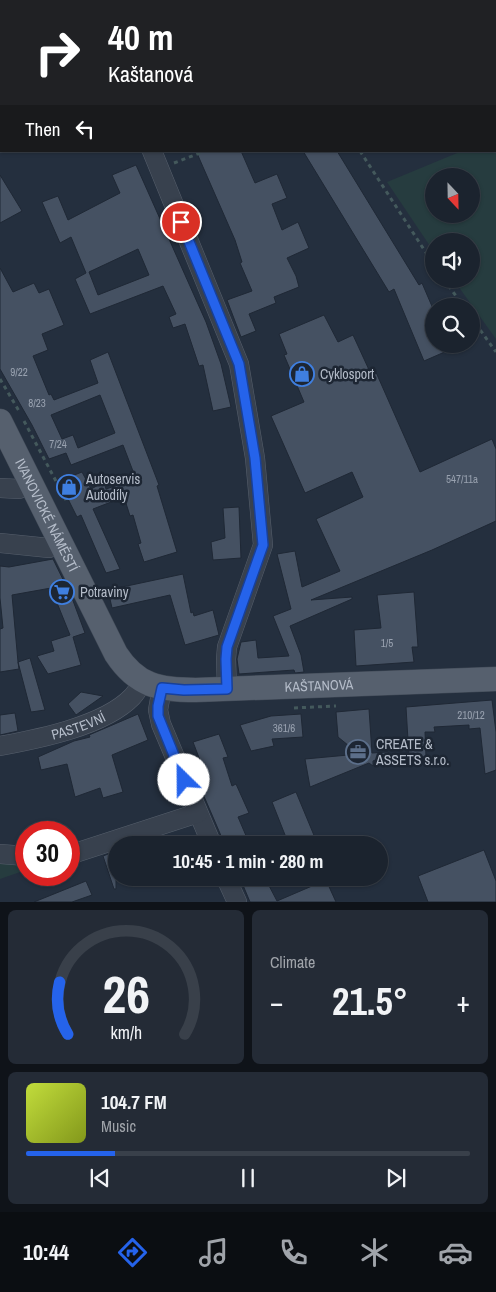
<!DOCTYPE html>
<html lang="en">
<head>
<meta charset="utf-8">
<style>
  :root { --surface:#1b232e; --page:#242b36; --text:#f1f3f6; --muted:#a0a4aa; --line:#39404a; --accent:#2563eb }
  body { margin:0; font-family:"Archivo Narrow",sans-serif; background:var(--page); color:var(--text); height:100vh; display:flex; flex-direction:column; font-size:19px; white-space:nowrap }
  * { box-sizing:border-box; margin:0 }
  p { font-size:16px; color:var(--muted) }
  .icon { flex:none; width:28px; height:28px; fill:none; stroke:currentColor; stroke-width:2; stroke-linecap:round; stroke-linejoin:round }
  .map { position:relative; height:902px; overflow:hidden }
  .side { display:flex; flex-direction:column; gap:8px; padding:8px; background:#0f1319; flex:1 }
  .side>* { flex:none }
  .top-card { position:absolute; left:0px; top:0px; width:496px; height:152px; box-shadow:0 1px 4px #0004,0 0 0 1px var(--line); background:#202124; color:#fff; overflow:hidden }
  .needle { width:32px; rotate:158deg }
  .buttons { position:absolute; left:425px; top:168px; display:grid; gap:10px }
  .buttons a { display:grid; place-items:center; width:55px; height:55px; border-radius:50%; background:var(--surface); box-shadow:0 1px 4px #0004,0 0 0 1px var(--line); font-size:25px }
  .speed { position:absolute; left:15px; top:821px; display:flex; gap:10px; font-size:25px; font-weight:700; text-align:center }
  .speed>* { display:grid; place-content:center; width:65px; height:65px; border-radius:50%; background:var(--surface); box-shadow:0 1px 4px #0004,0 0 0 1px var(--line); line-height:1 }
  .speed .limit { border:8px solid #d22; background:#fff; color:#111 }
  .pin { position:absolute; display:grid; place-items:center; width:42px; height:42px; color:#fff; margin:-21px; border:2px solid #fff; border-radius:50%; box-shadow:0 1px 5px #0007 }
  .me { position:absolute; width:55px; margin:-28px; rotate:337deg; stroke-linejoin:round; filter:drop-shadow(0 0 4px #0008) }
  .turn { display:flex; align-items:center; gap:18px; height:105px; padding:0 25px; font-size:22px }
  .turn .icon { width:65px; height:65px; stroke-width:2.5 }
  .turn b { display:block; font-size:35px; line-height:42px }
  .then { display:flex; align-items:center; height:48px; padding:0 25px; background:#0003; gap:10px; font-size:19px }
  .big { font-size:38px; font-weight:700; line-height:1.1 }
  .side .tile { flex:1; display:flex; flex-direction:column; justify-content:center; gap:8px; min-width:0; padding:0 18px; border-radius:8px; background:var(--page) }
  .side .dial { align-items:center; gap:0 }
  .dial svg { height:130px; overflow:visible; fill:none; stroke:var(--line); stroke-width:7; stroke-linecap:round; text-anchor:middle }
  .dial text { fill:var(--text); stroke:none }
  .song { display:flex; align-items:center; gap:15px }
  .cover { width:60px; height:60px; border-radius:8px; background:linear-gradient(135deg,hsl(70 70% 55%),hsl(70 70% 35%)) }
  .played { height:5px; border-radius:2px; background:linear-gradient(90deg,var(--accent) 20%,var(--line) 20%) }
  .keys { display:flex; justify-content:space-around; direction:ltr }
  .heat { display:flex; justify-content:space-between; align-items:center; font-size:28px; direction:ltr }
  .side .tiles { flex:1; display:grid; gap:8px; grid-template-columns:1fr 1fr }
  .tile:last-child { grid-column:span 2 }
  .trip { position:absolute; left:108px; top:836px; width:280px; height:50px; border-radius:25px; background:var(--surface); box-shadow:0 1px 4px #0004,0 0 0 1px var(--line); font-weight:700; line-height:50px; text-align:center }
  .tabs { display:flex; height:80px; justify-content:space-around; align-items:center; background:#0b0e12; color:var(--muted) }
  .tabs .icon { width:35px; height:35px }
  .tabs .active { color:var(--accent) }
  .tabs b { font-size:22px; color:var(--text) }
  .map>svg:first-child { display:block }
  .green { fill:#263c3f; fill-rule:evenodd }
  .building { fill:#455162; stroke:#1f2835; fill-rule:evenodd }
  .lines { fill:none; stroke-linecap:round; stroke-linejoin:round }
  .minor-casing { stroke:#565f6c; stroke-width:20 }
  .major-casing { stroke:#414a57; stroke-width:25 }
  .path { stroke:#44595c; stroke-width:3; stroke-dasharray:4 4; stroke-linecap:butt }
  .minor { stroke:#38414e; stroke-width:19 }
  .major { stroke:#56606e; stroke-width:24 }
  .route-casing { stroke:#184099; stroke-width:12 }
  .route { stroke:#2563eb; stroke-width:9 }
  .labels { text-anchor:middle; stroke-width:5; stroke-linejoin:round; paint-order:stroke }
  .number-label { font-size:11px; fill:#98a1af }
  .poi-label { font-size:14px; fill:#b4bcc9; stroke:#1d2633; text-anchor:start }
  .street-label { font-size:14px; fill:#b4bcc9; stroke:#1d2633 }
</style>
</head>
<body>
<div class="map">
<svg width="496" height="902" viewBox="0 0 496 902">
  <rect width="100%" height="100%" fill="#242f3e"/>
  <!-- green -->
  <g class="green">
    <path d="M496,137V339L453,279H471V241H434V252L387,182L462,151H495ZM434,176H471V214H434Z"/>
    <polygon points="0,861 26,864 26,870 0,879"/>
  </g>
  <!-- building -->
  <g class="building">
    <polygon points="196,151 241,151 255,183 277,174 287,198 272,204 282,230 298,222 309,248 287,258 296,276 299,287 274,297 276,303 249,314 256,331 241,337 227,300 252,291 240,263 242,262 235,240"/>
    <polygon points="303,151 337,151 419,285 422,283 434,311 434,344 463,344 424,361 394,289 389,292"/>
    <path d="M136,165L206,322L221,364L231,407L213,411L203,365L199,366L185,324L173,328L169,317L176,314L163,286L90,314L75,279L86,273L71,237L60,243L42,202L58,196L68,220L120,193L112,175ZM138,249L149,275L98,295L89,272Z"/>
    <polygon points="0,175 22,211 0,223"/>
    <path d="M0,268L13,292L34,283L39,293L49,289L64,325L42,334L48,350L33,356L49,395L51,394L54,400L98,383L90,360L108,352L159,485L157,486L177,552L144,562L138,544L141,543L133,515L130,516L124,497L93,509L120,569L106,573L81,515L77,517L59,481L82,472L91,489L104,482L106,489L136,479L123,445L71,465L66,453L49,459L32,425L0,369ZM100,395L115,433L78,448L73,435L62,439L51,415Z"/>
    <polygon points="324,315 338,342 353,335 370,372 375,370 420,472 492,439 496,449 496,521 432,550 311,600 352,597 352,599 290,626 301,655 304,672 295,673 294,670 239,674 237,659 241,642 256,640 258,658 289,656 273,616 291,609 277,554 295,551 302,587 340,571 316,519 363,497 352,472 305,493 271,416 304,402 284,355 287,354 279,334"/>
    <polygon points="239,507 241,558 213,560 211,542 225,538 223,508"/>
    <polygon points="53,559 72,598 85,633 73,637 81,665 48,674 37,656 54,651 51,641 70,635 51,588 12,595 18,662 30,658 45,710 31,712 18,662 19,669 0,672 0,629 3,628 0,598 0,566 9,567"/>
    <polygon points="183,574 191,613 193,612 194,616 213,610 219,635 185,645 170,595 112,608 108,590"/>
    <polygon points="414,592 418,647 412,647 414,662 356,666 354,630 381,628 377,595"/>
    <polygon points="81,692 103,696 76,715 68,704"/>
    <polygon points="492,700 496,732 496,770 485,774 480,728 469,729 469,725 434,727 435,732 425,732 426,757 409,757 406,707"/>
    <polygon points="369,709 372,753 388,752 389,754 373,761 373,766 369,763 310,787 305,759 359,754 338,737 336,712"/>
    <polygon points="15,713 18,731 0,735 0,715"/>
    <polygon points="138,714 148,740 112,755 123,792 103,798 100,788 75,797 67,764 41,770 38,757 74,741 90,737 89,735"/>
    <polygon points="301,714 303,737 272,739 274,746 251,751 240,725 271,716"/>
    <polygon points="219,734 228,757 223,758 232,786 236,784 249,813 238,817 250,845 225,845 200,787 209,784 193,742"/>
    <polygon points="296,792 318,845 289,845 272,802"/>
    <polygon points="484,850 496,881 496,902 428,902 418,876"/>
    <polygon points="116,851 116,889 114,889 103,856"/>
    <polygon points="240,878 265,878 277,901 326,880 336,902 250,902"/>
    <polygon points="86,881 92,895 72,902 34,902"/>
  </g>
  <g class="lines">
    <defs>
      <g id="minor">
        <polyline points="59,0 60,1"/>
        <polyline points="152,151 239,364 255,458 263,545 227,647 226,659 227,689"/>
        <polyline points="0,488 19,489 32,484"/>
        <polyline points="0,543 49,548 61,542"/>
        <polyline points="162,688 158,710 161,724 212,845"/>
        <path id="s1" d="M0,746C38,739 104,726 132,697C136,693 139,687 143,682"/>
        <polyline points="0,854 26,856"/>
        <polyline points="69,855 198,813"/>
        <polyline points="226,878 237,902"/>
      </g>
      <g id="major">
        <path id="s2" d="M0,421L116,654C137,686 159,690 196,690L496,679"/>
      </g>
    </defs>
    <!-- minor casing -->
    <use href="#minor" class="minor-casing"/>
    <!-- major casing -->
    <use href="#major" class="major-casing"/>
    <!-- path -->
    <g class="path">
      <polyline points="360,151 434,265"/>
      <polyline points="174,163 205,151"/>
      <polyline points="444,279 463,306"/>
      <polyline points="471,317 496,352"/>
      <polyline points="0,379 19,411"/>
      <polyline points="24,421 66,500"/>
      <polyline points="294,708 336,706"/>
    </g>
    <!-- minor -->
    <use href="#minor" class="minor"/>
    <!-- major -->
    <use href="#major" class="major"/>
  </g>
  <g class="lines">
    <defs>
      <polyline id="route" points="181,222 239,364 255,458 263,545 227,647 226,659 227,689 184,690 162,688 158,706 158,716 184,780"/>
    </defs>
    <!-- route casing -->
    <use href="#route" class="route-casing"/>
    <!-- route -->
    <use href="#route" class="route"/>
  </g>
  <!-- icons -->
  <defs>
    <symbol id="shop-ring" viewBox="-11 -11 22 22"><circle r="9.5" fill="#1d2633" stroke="#3f7fe0" stroke-width="1.5"/><path d="M-5-2.5h2.3a2.7 3.5 0 0 1 5.4 0H5L5.5 6h-11ZM-1.5-2.5h3a1.5 2.3 0 0 0-3 0Z" fill="#3f7fe0"/></symbol>
    <symbol id="supermarket-ring" viewBox="-11 -11 22 22"><circle r="9.5" fill="#1d2633" stroke="#3f7fe0" stroke-width="1.5"/><path d="M-6-5.5h2.5l.6 2H6L4.5 2H-2.5L-4.4-4H-6ZM-1.5 3.2a1.3 1.3 0 1 0 .1 0ZM3 3.2a1.3 1.3 0 1 0 .1 0Z" fill="#3f7fe0"/></symbol>
    <symbol id="office-ring" viewBox="-11 -11 22 22"><circle r="9.5" fill="#1d2633" stroke="#5c6f8a" stroke-width="1.5"/><path d="M-6-3h4V-5.5h4V-3h4V5H-6ZM-1-4.5V-3h2v-1.5ZM-6 0V1H6V0Z" fill="#5c6f8a"/></symbol>
  </defs>
  <g fill-rule="evenodd">
    <use href="#shop-ring" x="288" y="360" width="28" height="28"/>
    <use href="#shop-ring" x="55" y="473" width="28" height="28"/>
    <use href="#supermarket-ring" x="48" y="578" width="28" height="28"/>
    <use href="#office-ring" x="344" y="738" width="28" height="28"/>
  </g>
  <g class="labels">
    <!-- number labels -->
    <g class="number-label">
      <text x="19" y="376">9/22</text>
      <text x="37" y="407">8/23</text>
      <text x="58" y="448">7/24</text>
      <text x="462" y="483">547/11a</text>
      <text x="387" y="647">1/5</text>
      <text x="471" y="719">210/12</text>
      <text x="284" y="732">361/6</text>
    </g>
    <!-- poi labels -->
    <g class="poi-label">
      <text x="320" y="379">Cyklosport</text>
      <text x="86" y="484">Autoservis<tspan x="86" dy="16">Autodíly</tspan></text>
      <text x="80" y="597">Potraviny</text>
      <text x="376" y="749">CREATE &amp;<tspan x="376" dy="16">ASSETS s.r.o.</tspan></text>
    </g>
    <!-- street labels -->
    <g class="street-label">
      <text dy="5" stroke="none"><textPath href="#s2" startOffset="105">IVANOVICKÉ NÁMĚSTÍ</textPath></text>
      <text dy="5" stroke="none"><textPath href="#s2" startOffset="476">KAŠTANOVÁ</textPath></text>
      <text dy="5" stroke="none"><textPath href="#s1" startOffset="81">PASTEVNÍ</textPath></text>
    </g>
  </g>
</svg>
<div class="buttons">
<a><svg class="needle" viewBox="-14 -14 28 28"><path d="M0-13l5 13h-10z" fill="#e53935"/><path d="M0 13l5-13h-10z" fill="#a0a4aa"/></svg></a>
<a><svg class="icon" aria-label="sound" viewBox="0 0 24 24"><path d="M4 9h4l5-4v14l-5-4H4zM17 9q2 3 0 6"/></svg></a>
<a><svg class="icon" aria-label="search" viewBox="0 0 24 24"><circle cx="10" cy="10" r="6"/><path d="M15 15l6 6"/></svg></a>
</div>
<div class="speed"><div class="limit">30</div></div>
<div class="pin" style="left:181px;top:222px;background:#d93025"><svg class="icon" aria-label="arrive" viewBox="0 0 24 24"><path d="M6 21V4h12l-3 4 3 4H6"/></svg></div>
<svg class="me" style="left:184px;top:780px" viewBox="-20 -20 40 40"><circle r="19" fill="#fff"/><path d="M0-13L10 11 0 6-10 11z" fill="#2563eb"/></svg>
<div class="trip">10:45 · 1 min · 280 m</div>
<div class="top-card">
<div class="turn"><svg class="icon" aria-label="right" viewBox="0 0 24 24"><path d="M7 20v-9h11M14 6l5 5-5 5"/></svg><div><b>40 m</b>Kaštanová</div></div>
<div class="then">Then<svg class="icon" aria-label="left" viewBox="0 0 24 24"><path d="M17 20v-9H6M10 6l-5 5 5 5"/></svg></div>
</div>
</div>
<section class="side">
<div class="tiles">
<div class="tile dial"><svg viewBox="0 0 100 80">
<path d="M14 69A42 42 0 1 1 86 69"/>
<path d="M14 69A42 42 0 0 1 9 37" stroke="#2563eb"/>
<text x="50" y="56" font-size="32" font-weight="700">26</text>
<text x="50" y="72" font-size="11">km/h</text>
</svg></div>
<div class="tile"><p>Climate</p>
<div class="heat"><a>−</a><b class="big">21.5°</b><a>+</a></div>
</div>
<div class="tile">
<div class="song"><i class="cover"></i><div><b>104.7 FM</b><p>Music</p></div></div>
<div class="played"></div>
<div class="keys"><svg class="icon" aria-label="previous" viewBox="0 0 24 24"><path d="M18 5L8 12l10 7zM5 5v14"/></svg><svg class="icon" aria-label="pause" viewBox="0 0 24 24"><path d="M8 5v14M16 5v14"/></svg><svg class="icon" aria-label="next" viewBox="0 0 24 24"><path d="M6 5l10 7-10 7zM19 5v14"/></svg></div>
</div>
</div>
</section>
<nav class="tabs">
<b>10:44</b>
<svg class="icon active" aria-label="directions" viewBox="0 0 24 24"><path d="M12 3l9 9-9 9-9-9zM9 14v-3h6M13 9l2 2-2 2"/></svg>
<svg class="icon" aria-label="music" viewBox="0 0 24 24"><path d="M9 18V5l10-2v13"/><circle cx="6" cy="18" r="3"/><circle cx="16" cy="16" r="3"/></svg>
<svg class="icon" aria-label="phone" viewBox="0 0 24 24"><path d="M5 4h4l2 5-3 2q2 4 5 5l2-3 5 2v4C11 20 4 13 5 4z"/></svg>
<svg class="icon" aria-label="climate" viewBox="0 0 24 24"><path d="M12 3v18M4 7l16 10M4 17L20 7"/></svg>
<svg class="icon" aria-label="car" viewBox="0 0 24 24"><path d="M5 17H2v-5l4-1 3-4h7l3 4 3 1v5h-3M9 17h6M6 11h13"/><circle cx="7" cy="17" r="2"/><circle cx="17" cy="17" r="2"/></svg>
</nav>
</body>
</html>
